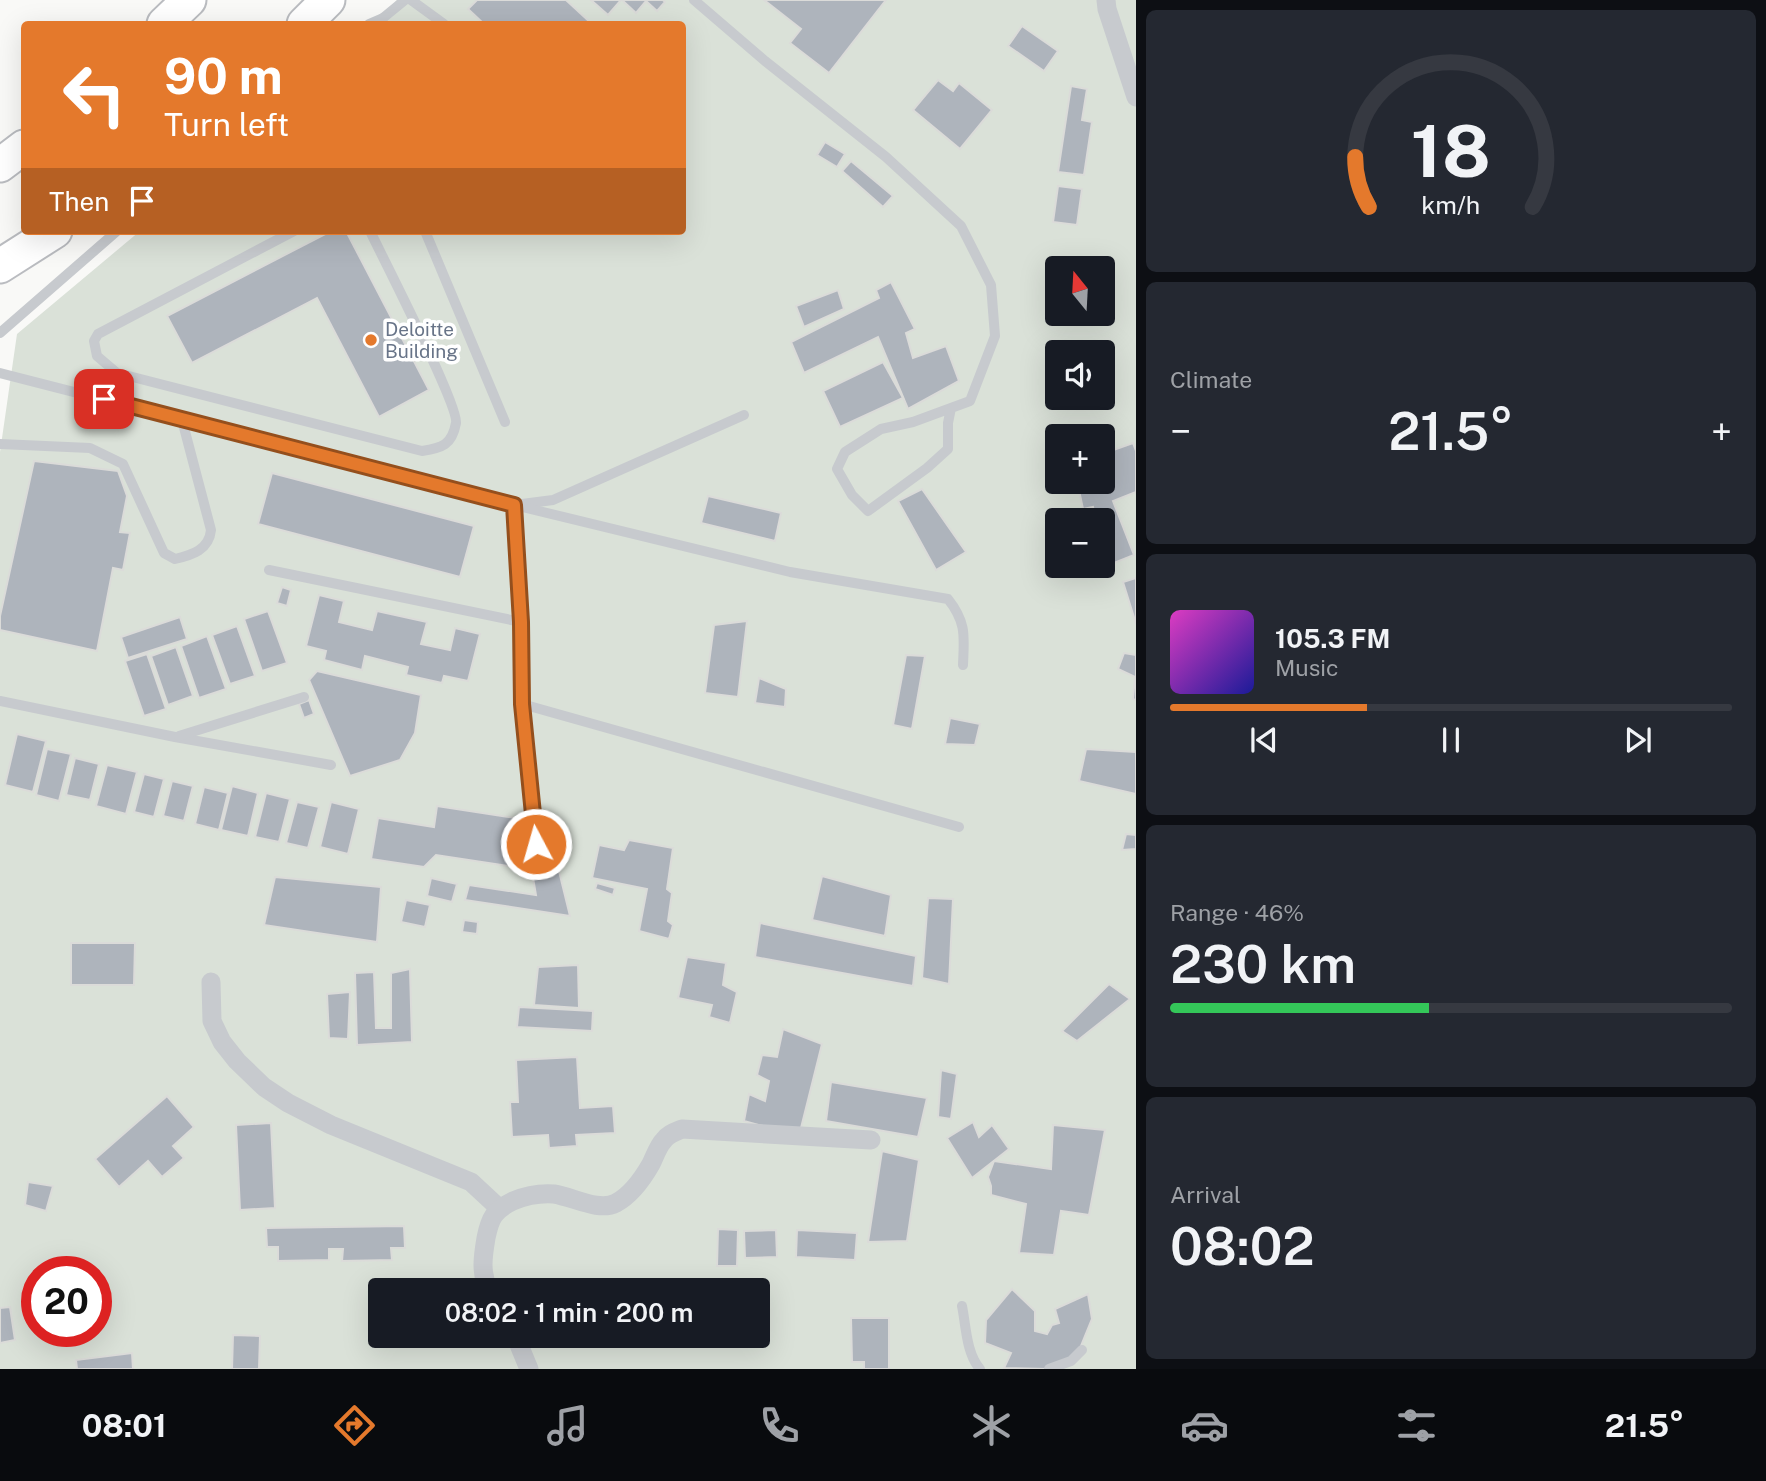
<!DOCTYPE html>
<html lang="en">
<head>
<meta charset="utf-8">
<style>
  :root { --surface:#171b24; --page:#242831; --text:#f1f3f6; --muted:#9ea1a6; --line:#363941; --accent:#e4792c }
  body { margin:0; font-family:"Public Sans",sans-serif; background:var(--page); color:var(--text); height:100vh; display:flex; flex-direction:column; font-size:26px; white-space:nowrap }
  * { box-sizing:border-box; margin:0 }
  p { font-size:23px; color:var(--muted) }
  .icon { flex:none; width:38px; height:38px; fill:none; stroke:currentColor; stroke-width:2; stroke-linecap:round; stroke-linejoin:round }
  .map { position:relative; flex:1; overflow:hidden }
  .drawer { display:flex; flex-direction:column; gap:10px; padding:10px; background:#0d0f14; width:630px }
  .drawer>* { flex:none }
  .top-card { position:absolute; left:21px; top:21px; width:665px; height:214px; border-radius:7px; box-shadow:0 7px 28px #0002; background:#e4792c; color:#fff; overflow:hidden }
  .needle { width:46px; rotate:342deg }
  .fabs { position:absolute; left:1045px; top:256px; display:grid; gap:14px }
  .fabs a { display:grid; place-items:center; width:70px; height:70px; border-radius:7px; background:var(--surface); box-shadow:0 7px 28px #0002; font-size:35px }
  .speed { position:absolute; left:21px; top:1256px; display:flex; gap:14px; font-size:35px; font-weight:700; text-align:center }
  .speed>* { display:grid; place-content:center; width:91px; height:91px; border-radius:50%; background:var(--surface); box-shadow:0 7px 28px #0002; line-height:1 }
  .speed .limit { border:10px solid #d22; background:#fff; color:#111 }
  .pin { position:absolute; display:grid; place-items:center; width:60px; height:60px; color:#fff; margin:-30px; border-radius:14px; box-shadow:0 4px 10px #0006 }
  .me { position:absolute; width:77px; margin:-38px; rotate:354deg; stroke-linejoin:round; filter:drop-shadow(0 0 5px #0008) }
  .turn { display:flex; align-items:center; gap:24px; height:147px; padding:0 28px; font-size:32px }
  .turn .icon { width:91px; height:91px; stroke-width:2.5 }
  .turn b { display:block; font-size:49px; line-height:60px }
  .then { display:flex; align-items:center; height:66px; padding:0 28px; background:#0003; gap:14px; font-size:26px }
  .big { font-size:52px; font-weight:600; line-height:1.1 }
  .drawer .widget { flex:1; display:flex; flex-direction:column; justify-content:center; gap:10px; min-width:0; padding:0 24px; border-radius:10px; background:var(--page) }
  .drawer .dial { align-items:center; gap:0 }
  .dial svg { height:182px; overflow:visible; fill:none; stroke:var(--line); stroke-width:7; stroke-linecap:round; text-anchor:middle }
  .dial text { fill:var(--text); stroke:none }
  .song { display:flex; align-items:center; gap:21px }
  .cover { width:84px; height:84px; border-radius:10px; background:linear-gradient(135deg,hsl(310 70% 55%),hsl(240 70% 35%)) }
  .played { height:7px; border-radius:4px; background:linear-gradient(90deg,var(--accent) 35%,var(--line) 35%) }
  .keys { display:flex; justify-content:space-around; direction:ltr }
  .heat { display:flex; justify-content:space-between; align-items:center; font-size:38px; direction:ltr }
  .charge { height:10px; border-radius:5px; background:linear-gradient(90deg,#34c759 46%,var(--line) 0) }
  .trip { position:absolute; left:368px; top:1278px; width:402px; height:70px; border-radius:7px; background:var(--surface); box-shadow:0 7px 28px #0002; font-weight:600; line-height:70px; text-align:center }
  .tab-bar { display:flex; height:112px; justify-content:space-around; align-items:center; background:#090b0e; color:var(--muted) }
  .tab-bar .icon { width:49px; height:49px }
  .tab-bar .selected { color:var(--accent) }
  .tab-bar b { font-size:32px; color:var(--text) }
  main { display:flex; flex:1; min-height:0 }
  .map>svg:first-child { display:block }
  .green { fill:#dae1d8; fill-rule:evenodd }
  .building { fill:#aeb4bc; stroke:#dbdbd9; stroke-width:2 }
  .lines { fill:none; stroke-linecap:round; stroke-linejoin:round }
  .trunk-casing { stroke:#babcc0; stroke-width:37 }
  .service { stroke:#c7cace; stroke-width:10 }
  .minor { stroke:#c7cace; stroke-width:19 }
  .trunk { stroke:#fff; stroke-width:33 }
  .route-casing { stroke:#944f1d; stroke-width:18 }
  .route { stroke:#e4792c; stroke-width:12 }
  .poi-dot { fill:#e4792c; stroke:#fff; stroke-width:2.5 }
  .labels { text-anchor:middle; stroke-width:7; stroke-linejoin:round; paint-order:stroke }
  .poi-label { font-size:19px; fill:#687488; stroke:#fff; text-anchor:start }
</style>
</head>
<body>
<main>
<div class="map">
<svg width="1136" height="1369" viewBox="0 0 1136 1369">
  <rect width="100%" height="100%" fill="#f9f9f7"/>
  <!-- green -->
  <path class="green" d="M397,0H1136V1369H0V452L17,334L140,231H682V24H376ZM1057,268H1102V313H1057ZM1057,352H1102V397H1057ZM1057,436H1102V481H1057ZM1057,520H1102V565H1057ZM37,1272H96V1332H37ZM380,1290H758V1335H380Z"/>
  <!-- building -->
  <g class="building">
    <polygon points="477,0 566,0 592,24 484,24 468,9"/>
    <polygon points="591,0 621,0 608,15"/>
    <polygon points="622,0 663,0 665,2 657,11 646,1 636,13"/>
    <polygon points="764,0 886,0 829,73 790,43 801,29"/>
    <polygon points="1022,26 1058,51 1044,71 1008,46"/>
    <polygon points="938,80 953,91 959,83 992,110 960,149 913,110"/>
    <polygon points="1071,86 1087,89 1082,120 1092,122 1084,175 1058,172"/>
    <polygon points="825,142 845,154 837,167 817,155"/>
    <polygon points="851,161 893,196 883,207 842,171"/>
    <polygon points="1058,186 1082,189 1077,225 1053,222"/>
    <polygon points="331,231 346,231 429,390 379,417 317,298 192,363 167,316"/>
    <polygon points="891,282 915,329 906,333 913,358 946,346 959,381 908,409 878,337 804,373 791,342 879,298 876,290"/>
    <polygon points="838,290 844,309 804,327 796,306"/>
    <polygon points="883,362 903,398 840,427 823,391"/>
    <polygon points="1133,443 1136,451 1136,492 1113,501 1134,555 1109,565 1102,543 1102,520 1096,520 1093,507 1083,509 1077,481 1102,481 1102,454"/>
    <polygon points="34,461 118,471 127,496 120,532 130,533 123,570 113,568 97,651 0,630 0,616"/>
    <polygon points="272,473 474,526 460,577 258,524"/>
    <polygon points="922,489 966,552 936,570 898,501"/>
    <polygon points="708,496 781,513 775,541 701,523"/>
    <polygon points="1136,578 1136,624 1123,582"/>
    <polygon points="282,587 291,590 287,606 277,603"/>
    <polygon points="319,595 344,601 339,622 372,630 377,611 427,622 421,644 450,650 455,628 480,634 468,681 444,676 442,683 406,675 408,667 365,656 362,670 324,660 326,651 306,646"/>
    <polygon points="268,611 287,663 262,671 244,619"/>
    <polygon points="180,617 187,639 128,658 121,637"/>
    <polygon points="747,621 738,697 705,693 714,625"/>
    <polygon points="237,626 255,676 230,684 212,635"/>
    <polygon points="207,636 226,689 199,698 181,646"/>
    <polygon points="176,647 193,696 168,705 151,656"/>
    <polygon points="1124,653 1136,655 1136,700 1133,699 1135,677 1118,669"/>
    <polygon points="147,654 166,709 144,716 125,661"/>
    <polygon points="906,655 925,656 912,729 893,725"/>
    <polygon points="317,671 421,695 415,733 400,760 350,776 309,680"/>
    <polygon points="759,678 786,689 785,707 755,703"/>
    <polygon points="309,700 314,714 304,718 299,704"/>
    <polygon points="950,718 980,724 975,745 945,744"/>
    <polygon points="17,734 46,741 33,792 5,785"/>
    <polygon points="47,749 71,754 59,801 36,795"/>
    <polygon points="1086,749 1136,752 1136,794 1079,781"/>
    <polygon points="75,758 99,764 90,800 66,795"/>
    <polygon points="107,765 137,772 126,814 96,806"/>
    <polygon points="144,774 164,779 154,817 134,812"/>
    <polygon points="172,781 193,786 184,821 163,816"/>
    <polygon points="232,786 258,793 248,836 221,830"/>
    <polygon points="204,787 228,793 219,830 195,824"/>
    <polygon points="266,793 290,799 279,842 255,837"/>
    <polygon points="297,802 319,807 308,848 286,843"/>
    <polygon points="331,802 359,809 348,854 320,847"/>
    <polygon points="437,806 522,819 515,867 436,855 424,867 371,859 378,818 434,827"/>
    <polygon points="1126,834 1136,835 1136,849 1122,850"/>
    <polygon points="629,840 673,848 667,889 672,893 668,921 673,925 669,939 639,931 647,889 592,878 599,845 624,850"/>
    <polygon points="558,867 570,916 465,900 469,885 536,895 532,872"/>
    <polygon points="822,876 891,895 885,936 812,920"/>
    <polygon points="275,877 381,887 377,942 264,925"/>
    <polygon points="431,878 457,884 452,902 427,896"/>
    <polygon points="597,883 615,888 613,895 595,889"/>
    <polygon points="928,898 953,899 949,984 922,978"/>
    <polygon points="406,900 430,905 425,927 401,922"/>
    <polygon points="464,920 478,922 477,934 462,932"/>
    <polygon points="760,923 916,956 913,986 755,957"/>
    <polygon points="71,943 135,943 134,985 71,985"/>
    <polygon points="687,957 726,963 723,985 737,992 730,1023 709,1017 712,1005 678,998"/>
    <polygon points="578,965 579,1008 534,1005 538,967"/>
    <polygon points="410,969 412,1042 357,1045 355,973 374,972 376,1028 391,1028 391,973"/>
    <polygon points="1109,984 1130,999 1077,1041 1062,1031"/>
    <polygon points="350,992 348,1039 329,1038 327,994"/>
    <polygon points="519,1007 593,1011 592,1031 517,1027"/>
    <polygon points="783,1029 822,1044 799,1136 744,1121 749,1094 765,1101 769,1081 757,1075 762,1055 777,1057"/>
    <polygon points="577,1057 580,1108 613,1106 615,1133 576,1135 577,1146 549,1148 548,1135 512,1137 510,1102 518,1102 516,1060"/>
    <polygon points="941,1070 957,1074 951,1119 938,1117"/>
    <polygon points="831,1082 927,1098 918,1137 826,1121"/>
    <polygon points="167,1096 194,1127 173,1146 184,1158 162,1177 148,1161 119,1187 95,1159"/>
    <polygon points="973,1122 979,1137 992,1125 1009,1149 972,1178 947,1138"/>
    <polygon points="271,1123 275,1208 240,1210 236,1125"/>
    <polygon points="1053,1125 1105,1130 1089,1215 1061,1211 1054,1255 1019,1253 1026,1204 991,1195 991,1186 988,1177 994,1161 1051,1169"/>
    <polygon points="882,1151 919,1160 907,1241 868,1242"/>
    <polygon points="28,1182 53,1186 46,1211 25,1205"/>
    <polygon points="404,1226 405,1248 391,1248 392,1260 342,1261 343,1249 329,1249 329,1260 278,1261 278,1247 267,1247 266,1228"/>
    <polygon points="718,1229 738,1230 737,1266 717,1266"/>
    <polygon points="776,1230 777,1257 745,1258 744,1231"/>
    <polygon points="797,1230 857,1233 855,1260 796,1257"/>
    <polygon points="1012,1289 1035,1311 1035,1331 1047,1334 1052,1325 1059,1323 1055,1309 1088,1294 1092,1319 1081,1346 1071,1361 1046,1369 1004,1368 1011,1353 985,1343 986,1320"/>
    <polygon points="10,1307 15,1340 0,1343 0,1308"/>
    <polygon points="851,1318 889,1318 889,1369 864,1369 864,1362 852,1362"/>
    <polygon points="233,1335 260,1336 259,1369 232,1369"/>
    <polygon points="132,1353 133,1369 77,1369 76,1360"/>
  </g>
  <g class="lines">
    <defs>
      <g id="trunk">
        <polyline points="164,24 189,0"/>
        <polyline points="304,24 328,0"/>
        <polyline points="0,165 24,147"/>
        <polyline points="0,266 55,231"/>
      </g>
    </defs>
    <!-- trunk casing -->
    <use href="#trunk" class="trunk-casing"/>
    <!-- service -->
    <g class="service">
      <polyline points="411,0 444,24"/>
      <polyline points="694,0 765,61 886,157 961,226 991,285 995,336 970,401 913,422 881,429 845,452 837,469 852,495 868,511 927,468 948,449 948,423 951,408"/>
      <polyline points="369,24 383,18"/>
      <polyline points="382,24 383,18 405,0"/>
      <path d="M294,231L98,334L94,341L97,356L117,373L422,451C442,448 452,445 456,423C459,406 383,258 370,231"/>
      <polyline points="425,231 505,422"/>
      <polyline points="0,333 117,231"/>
      <polyline points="0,373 514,505 521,622 522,704 536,844"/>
      <path d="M0,444L90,448L123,464L164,553L175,559C192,555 209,550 211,530L182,420"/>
      <polyline points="522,504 553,500 744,415"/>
      <path d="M514,505L790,572L948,599C967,623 964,637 963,665"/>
      <polyline points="269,570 521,622"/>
      <polyline points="0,701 175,737 331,765"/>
      <polyline points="522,704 959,827"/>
      <polyline points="179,736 304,697"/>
      <path d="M962,1306C966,1325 966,1353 980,1369"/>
      <polyline points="1049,1369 1071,1361 1082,1350"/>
    </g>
    <!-- minor -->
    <g class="minor">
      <polyline points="1106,0 1107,9 1136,97"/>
      <polyline points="211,982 212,1021 222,1042 237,1061 264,1087 288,1103 331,1125 471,1182 499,1208"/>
      <path d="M489,1290C480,1273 483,1256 486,1238C490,1218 494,1210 513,1201C525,1196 540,1193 554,1194C573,1197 599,1212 616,1203C631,1195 643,1178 651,1164C655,1156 658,1146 664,1140C668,1134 675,1132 682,1129L871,1140"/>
      <polyline points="515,1335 529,1369"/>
    </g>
    <!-- trunk -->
    <use href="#trunk" class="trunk"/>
  </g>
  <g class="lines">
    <defs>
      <polyline id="route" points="104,399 514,505 521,622 522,704 536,844"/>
    </defs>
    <!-- route casing -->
    <use href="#route" class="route-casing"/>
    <!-- route -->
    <use href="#route" class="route"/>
  </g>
  <!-- markers -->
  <circle class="poi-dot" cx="371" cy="340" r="7"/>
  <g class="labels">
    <!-- poi labels -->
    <g class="poi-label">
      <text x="385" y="336">Deloitte<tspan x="385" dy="22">Building</tspan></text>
    </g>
  </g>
</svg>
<div class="fabs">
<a><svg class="needle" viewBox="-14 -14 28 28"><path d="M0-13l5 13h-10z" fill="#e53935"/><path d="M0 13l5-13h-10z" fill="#9ea1a6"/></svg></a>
<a><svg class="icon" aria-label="sound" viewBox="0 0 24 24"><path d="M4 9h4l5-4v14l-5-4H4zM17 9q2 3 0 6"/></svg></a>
<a>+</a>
<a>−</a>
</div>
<div class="speed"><div class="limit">20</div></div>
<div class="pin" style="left:104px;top:399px;background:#d93025"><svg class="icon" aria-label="arrive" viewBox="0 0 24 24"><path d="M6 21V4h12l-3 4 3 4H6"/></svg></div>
<svg class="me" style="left:536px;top:844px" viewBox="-20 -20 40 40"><circle r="17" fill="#e4792c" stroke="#fff" stroke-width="3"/><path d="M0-11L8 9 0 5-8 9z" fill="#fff"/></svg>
<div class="trip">08:02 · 1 min · 200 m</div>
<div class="top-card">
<div class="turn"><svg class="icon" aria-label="left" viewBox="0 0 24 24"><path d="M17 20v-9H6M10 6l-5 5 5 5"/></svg><div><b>90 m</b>Turn left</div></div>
<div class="then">Then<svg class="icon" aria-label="arrive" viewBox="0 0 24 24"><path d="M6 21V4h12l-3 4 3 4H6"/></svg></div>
</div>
</div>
<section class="drawer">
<div class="widget dial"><svg viewBox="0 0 100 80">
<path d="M14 69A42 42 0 1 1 86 69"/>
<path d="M14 69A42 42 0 0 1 8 47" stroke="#e4792c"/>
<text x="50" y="56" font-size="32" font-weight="700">18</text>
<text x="50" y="72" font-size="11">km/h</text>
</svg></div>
<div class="widget"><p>Climate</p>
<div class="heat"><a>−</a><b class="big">21.5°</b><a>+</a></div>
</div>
<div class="widget">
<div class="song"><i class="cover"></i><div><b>105.3 FM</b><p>Music</p></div></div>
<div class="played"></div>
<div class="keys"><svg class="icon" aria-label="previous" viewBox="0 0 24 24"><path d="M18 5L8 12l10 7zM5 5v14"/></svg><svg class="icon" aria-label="pause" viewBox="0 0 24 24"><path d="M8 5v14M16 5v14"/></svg><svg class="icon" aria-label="next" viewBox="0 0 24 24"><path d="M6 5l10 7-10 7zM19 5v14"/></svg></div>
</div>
<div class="widget"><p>Range · 46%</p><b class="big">230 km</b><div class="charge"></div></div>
<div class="widget"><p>Arrival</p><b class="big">08:02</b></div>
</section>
</main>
<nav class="tab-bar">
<b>08:01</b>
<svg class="icon selected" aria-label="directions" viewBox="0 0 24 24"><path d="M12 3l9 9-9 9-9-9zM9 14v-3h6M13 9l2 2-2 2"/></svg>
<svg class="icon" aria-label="music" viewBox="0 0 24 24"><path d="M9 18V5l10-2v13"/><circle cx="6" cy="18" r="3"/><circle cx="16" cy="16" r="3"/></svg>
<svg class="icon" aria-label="phone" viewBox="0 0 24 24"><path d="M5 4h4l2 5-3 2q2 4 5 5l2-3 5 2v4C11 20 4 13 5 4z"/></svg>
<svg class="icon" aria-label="climate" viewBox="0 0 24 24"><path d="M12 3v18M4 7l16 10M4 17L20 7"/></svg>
<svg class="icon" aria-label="car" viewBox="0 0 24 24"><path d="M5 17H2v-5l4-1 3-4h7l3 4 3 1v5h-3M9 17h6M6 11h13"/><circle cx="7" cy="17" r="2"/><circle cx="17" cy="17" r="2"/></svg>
<svg class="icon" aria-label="filters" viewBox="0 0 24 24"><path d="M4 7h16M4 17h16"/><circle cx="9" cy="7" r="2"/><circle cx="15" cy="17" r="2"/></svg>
<b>21.5°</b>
</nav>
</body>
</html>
